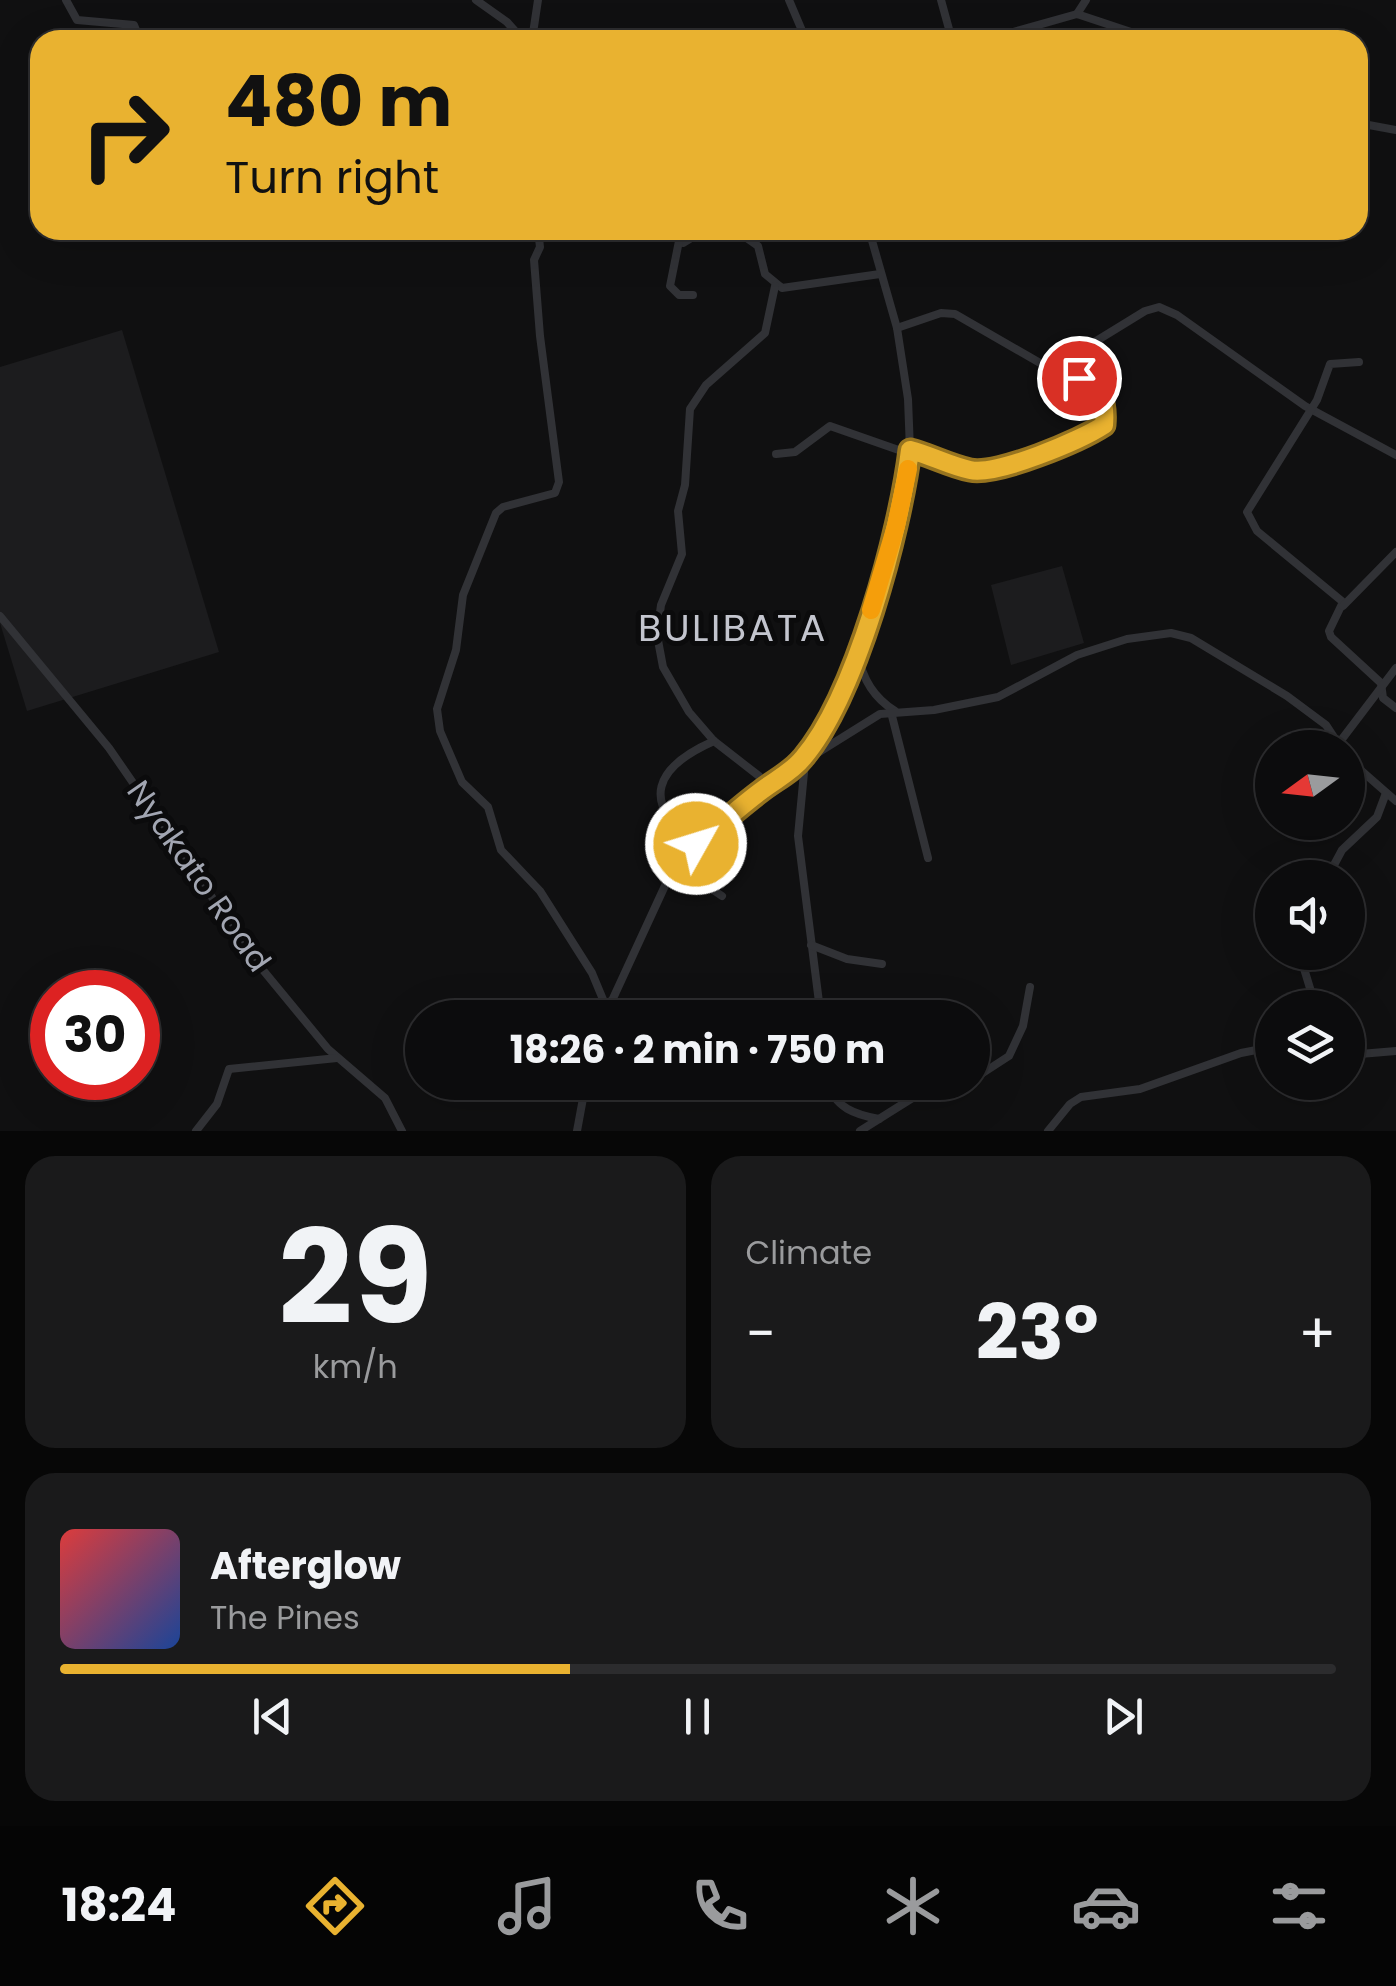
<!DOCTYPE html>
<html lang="en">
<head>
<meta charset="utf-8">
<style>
  :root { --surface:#0c0c0d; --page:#1a1a1b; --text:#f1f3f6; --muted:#9a9b9d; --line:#2c2c2e; --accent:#e9b230 }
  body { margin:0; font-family:Poppins,sans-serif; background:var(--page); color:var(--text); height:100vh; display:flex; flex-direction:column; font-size:38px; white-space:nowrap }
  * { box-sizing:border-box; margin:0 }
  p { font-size:32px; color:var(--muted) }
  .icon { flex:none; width:55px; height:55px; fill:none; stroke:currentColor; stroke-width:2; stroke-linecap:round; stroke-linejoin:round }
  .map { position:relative; height:1131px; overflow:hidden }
  .details { display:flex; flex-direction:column; gap:25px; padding:25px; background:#070707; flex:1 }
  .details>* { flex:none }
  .top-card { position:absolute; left:30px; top:30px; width:1338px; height:210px; border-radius:30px; box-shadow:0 10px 40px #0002,0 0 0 2px var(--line); background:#e9b230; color:#111; overflow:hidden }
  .needle { width:65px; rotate:255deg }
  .fabs { position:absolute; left:1255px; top:730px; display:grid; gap:20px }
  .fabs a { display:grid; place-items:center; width:110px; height:110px; border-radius:50%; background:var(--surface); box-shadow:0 10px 40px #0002,0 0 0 2px var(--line); font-size:50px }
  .speed { position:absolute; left:30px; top:970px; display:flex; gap:20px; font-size:50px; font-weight:700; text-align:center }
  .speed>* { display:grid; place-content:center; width:130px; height:130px; border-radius:50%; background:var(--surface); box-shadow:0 10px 40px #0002,0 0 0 2px var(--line); line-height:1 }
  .speed .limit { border:15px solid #d22; background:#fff; color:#111 }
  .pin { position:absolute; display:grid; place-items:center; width:85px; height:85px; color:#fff; margin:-42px; border:5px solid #fff; border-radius:50%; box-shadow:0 2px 10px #0007 }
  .me { position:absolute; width:110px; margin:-55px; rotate:51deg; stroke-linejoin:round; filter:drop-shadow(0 0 8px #0008) }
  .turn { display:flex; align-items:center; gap:35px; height:210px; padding:0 30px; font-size:45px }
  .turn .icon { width:130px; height:130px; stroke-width:2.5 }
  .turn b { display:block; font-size:70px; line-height:85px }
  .big { font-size:75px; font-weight:700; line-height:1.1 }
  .details .tile { flex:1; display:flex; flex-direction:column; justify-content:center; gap:15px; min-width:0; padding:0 35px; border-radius:30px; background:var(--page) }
  .details .dial { align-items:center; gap:0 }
  .dial b { font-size:130px; line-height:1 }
  .song { display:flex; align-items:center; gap:30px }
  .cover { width:120px; height:120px; border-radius:15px; background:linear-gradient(135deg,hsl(0 70% 55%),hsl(220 70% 35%)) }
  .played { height:10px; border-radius:5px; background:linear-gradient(90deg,var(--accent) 40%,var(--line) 40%) }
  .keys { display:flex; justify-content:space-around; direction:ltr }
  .heat { display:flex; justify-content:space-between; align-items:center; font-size:55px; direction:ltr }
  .details .tiles { flex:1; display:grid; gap:25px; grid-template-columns:1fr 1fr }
  .tile:last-child { grid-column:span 2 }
  .trip { position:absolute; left:405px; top:1000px; width:585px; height:100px; border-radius:50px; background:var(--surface); box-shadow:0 10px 40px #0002,0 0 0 2px var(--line); font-weight:700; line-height:100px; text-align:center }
  .menu { display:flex; height:160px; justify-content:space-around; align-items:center; background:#050505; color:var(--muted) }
  .menu .icon { width:70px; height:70px }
  .menu .on { color:var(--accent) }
  .menu b { font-size:45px; color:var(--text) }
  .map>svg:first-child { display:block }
  .built { fill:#1c1c1e }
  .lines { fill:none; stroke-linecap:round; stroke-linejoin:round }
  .minor { stroke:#313236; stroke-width:8 }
  .route-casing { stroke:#97741f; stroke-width:25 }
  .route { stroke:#e9b230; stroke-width:18 }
  .slow { stroke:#f59e0b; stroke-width:18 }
  .labels { text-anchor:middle; stroke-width:10; stroke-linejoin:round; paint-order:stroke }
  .street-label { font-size:32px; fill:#a2a6b2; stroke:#0b0b0c }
  .quarter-label { font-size:38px; letter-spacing:2.5px; fill:#c3c5ce; stroke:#0b0b0c }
</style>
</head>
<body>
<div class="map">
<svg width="1396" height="1131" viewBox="0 0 1396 1131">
  <rect width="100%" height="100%" fill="#101011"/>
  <!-- built -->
  <g class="built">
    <polygon points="122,330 219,652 27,711 0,623 0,367"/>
    <polygon points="1062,566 1084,643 1011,665 991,585"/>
  </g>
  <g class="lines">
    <!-- minor -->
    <g class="minor">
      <polyline points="66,0 77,20 134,25 140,40"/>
      <polyline points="476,0 507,22 523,40"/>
      <polyline points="789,0 806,40"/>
      <polyline points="941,0 952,40"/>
      <polyline points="1077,14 1086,0"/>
      <polyline points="532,40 538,0"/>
      <polyline points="985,40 1077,14 1155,40"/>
      <polyline points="1358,123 1396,130"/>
      <polyline points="538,230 540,247 534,260 540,336 559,482 555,493 503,507 496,513 463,595 456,650 437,709 440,731 462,782 488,807 501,850 540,891 592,973 607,1009"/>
      <polyline points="668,230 683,243 704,230"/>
      <polyline points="722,230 741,234 758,246 765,274 782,288 880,274"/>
      <polyline points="679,241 670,286 679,295 693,295"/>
      <polyline points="897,328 941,313 955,314 1047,367 1062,362 1145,311 1159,307 1177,315 1305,406 1396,455"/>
      <polyline points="1359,362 1330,364 1317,400 1247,512 1257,531 1343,602 1329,631 1331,637 1381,683 1383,698 1396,708"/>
      <polyline points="910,450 972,471 993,470 1101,428 1104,408 1098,391 1053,366"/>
      <polyline points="776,454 795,452 830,426 910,454"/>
      <polyline points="1343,606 1396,552"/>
      <polyline points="0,616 109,748 258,964 328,1049 385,1098 402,1131"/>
      <path d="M858,654C862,678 874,698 895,711"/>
      <polyline points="891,712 928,858"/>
      <polyline points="1339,743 1396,668"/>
      <polyline points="1348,759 1396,801"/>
      <polyline points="805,762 798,836 821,1018"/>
      <polyline points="800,764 880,714 934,710 998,697 1077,655 1127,639 1171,633 1191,638 1287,696 1326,725 1341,748"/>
      <polyline points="765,787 759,776 714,741 689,712 663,667 657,635 661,605 682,554 678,511 685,485 690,409 706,385 765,333 775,286"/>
      <path d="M696,844C639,802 655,767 714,741"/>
      <polyline points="671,870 700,881 722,896"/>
      <polyline points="1327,878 1342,850 1377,817 1386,793"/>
      <polyline points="811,945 847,959 882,964"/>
      <polyline points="1299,952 1316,1008"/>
      <polyline points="611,1001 642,1007 653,1018"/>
      <polyline points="604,1018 675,864 803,759 826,721 858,651 896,526 910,450 908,399 897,328 869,230"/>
      <polyline points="1348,1055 1396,1051"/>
      <polyline points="972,1080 1009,1056 1023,1026 1030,987"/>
      <path d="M829,1082C833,1108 857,1115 879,1119"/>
      <polyline points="196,1131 217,1104 229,1069 337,1058"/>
      <polyline points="577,1131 586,1082"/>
      <polyline points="860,1131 914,1097 945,1096 969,1082"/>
      <polyline points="1048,1131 1070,1104 1081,1097 1140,1089 1241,1053 1272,1047"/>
    </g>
  </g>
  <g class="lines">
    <defs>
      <path id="route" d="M696,844C718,827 738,808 761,791C775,780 792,772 803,758C856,696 900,531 910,450C930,455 950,466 970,470C997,476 1081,440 1104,425C1106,401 1101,389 1079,378"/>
    </defs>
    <!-- route casing -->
    <use href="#route" class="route-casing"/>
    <!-- route -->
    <use href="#route" class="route"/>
    <!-- slow -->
    <polyline class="slow" points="871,610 896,526 908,469"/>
  </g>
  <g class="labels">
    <!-- street labels -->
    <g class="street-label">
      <text transform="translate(199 876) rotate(55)" y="11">Nyakato Road</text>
    </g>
    <!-- quarter labels -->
    <g class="quarter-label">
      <text x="733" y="641">BULIBATA</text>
    </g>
  </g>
</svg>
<div class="fabs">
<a><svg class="needle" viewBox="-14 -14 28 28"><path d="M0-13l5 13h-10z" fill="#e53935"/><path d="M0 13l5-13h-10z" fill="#9a9b9d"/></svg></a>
<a><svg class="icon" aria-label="sound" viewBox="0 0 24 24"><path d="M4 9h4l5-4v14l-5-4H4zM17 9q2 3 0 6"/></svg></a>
<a><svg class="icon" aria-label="layers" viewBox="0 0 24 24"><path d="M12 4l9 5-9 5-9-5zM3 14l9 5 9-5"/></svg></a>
</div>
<div class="speed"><div class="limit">30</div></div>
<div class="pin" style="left:1079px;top:378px;background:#d93025"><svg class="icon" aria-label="arrive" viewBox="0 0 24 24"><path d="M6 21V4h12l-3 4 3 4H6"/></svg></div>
<svg class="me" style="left:696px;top:844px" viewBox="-20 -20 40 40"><circle r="17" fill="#e9b230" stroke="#fff" stroke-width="3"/><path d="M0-11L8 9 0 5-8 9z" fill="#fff"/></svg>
<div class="trip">18:26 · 2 min · 750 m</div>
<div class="top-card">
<div class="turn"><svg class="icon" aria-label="right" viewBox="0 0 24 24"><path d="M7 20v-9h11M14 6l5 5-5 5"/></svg><div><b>480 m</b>Turn right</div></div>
</div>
</div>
<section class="details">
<div class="tiles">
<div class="tile dial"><b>29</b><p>km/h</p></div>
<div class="tile"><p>Climate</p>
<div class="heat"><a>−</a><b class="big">23°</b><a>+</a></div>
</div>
<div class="tile">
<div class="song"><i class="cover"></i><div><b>Afterglow</b><p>The Pines</p></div></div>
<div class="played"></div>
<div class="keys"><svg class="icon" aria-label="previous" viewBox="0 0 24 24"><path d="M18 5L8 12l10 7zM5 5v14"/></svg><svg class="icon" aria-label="pause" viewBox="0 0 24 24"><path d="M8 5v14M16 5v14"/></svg><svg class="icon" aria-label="next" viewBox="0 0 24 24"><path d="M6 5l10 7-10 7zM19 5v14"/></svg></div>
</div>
</div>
</section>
<nav class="menu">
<b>18:24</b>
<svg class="icon on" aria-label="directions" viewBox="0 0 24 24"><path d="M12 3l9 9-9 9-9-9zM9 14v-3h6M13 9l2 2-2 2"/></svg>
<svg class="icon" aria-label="music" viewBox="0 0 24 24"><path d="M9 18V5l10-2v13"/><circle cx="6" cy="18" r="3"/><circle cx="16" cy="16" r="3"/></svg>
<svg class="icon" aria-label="phone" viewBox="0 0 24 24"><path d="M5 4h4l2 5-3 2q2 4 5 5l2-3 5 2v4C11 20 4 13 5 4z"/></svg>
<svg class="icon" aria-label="climate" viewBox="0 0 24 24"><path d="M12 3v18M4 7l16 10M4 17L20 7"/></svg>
<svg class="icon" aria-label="car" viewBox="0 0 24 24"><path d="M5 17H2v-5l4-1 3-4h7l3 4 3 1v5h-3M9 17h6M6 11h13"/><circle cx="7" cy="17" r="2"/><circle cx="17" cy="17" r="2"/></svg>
<svg class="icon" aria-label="filters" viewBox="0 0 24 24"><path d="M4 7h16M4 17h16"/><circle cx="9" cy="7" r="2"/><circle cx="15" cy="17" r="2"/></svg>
</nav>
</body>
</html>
